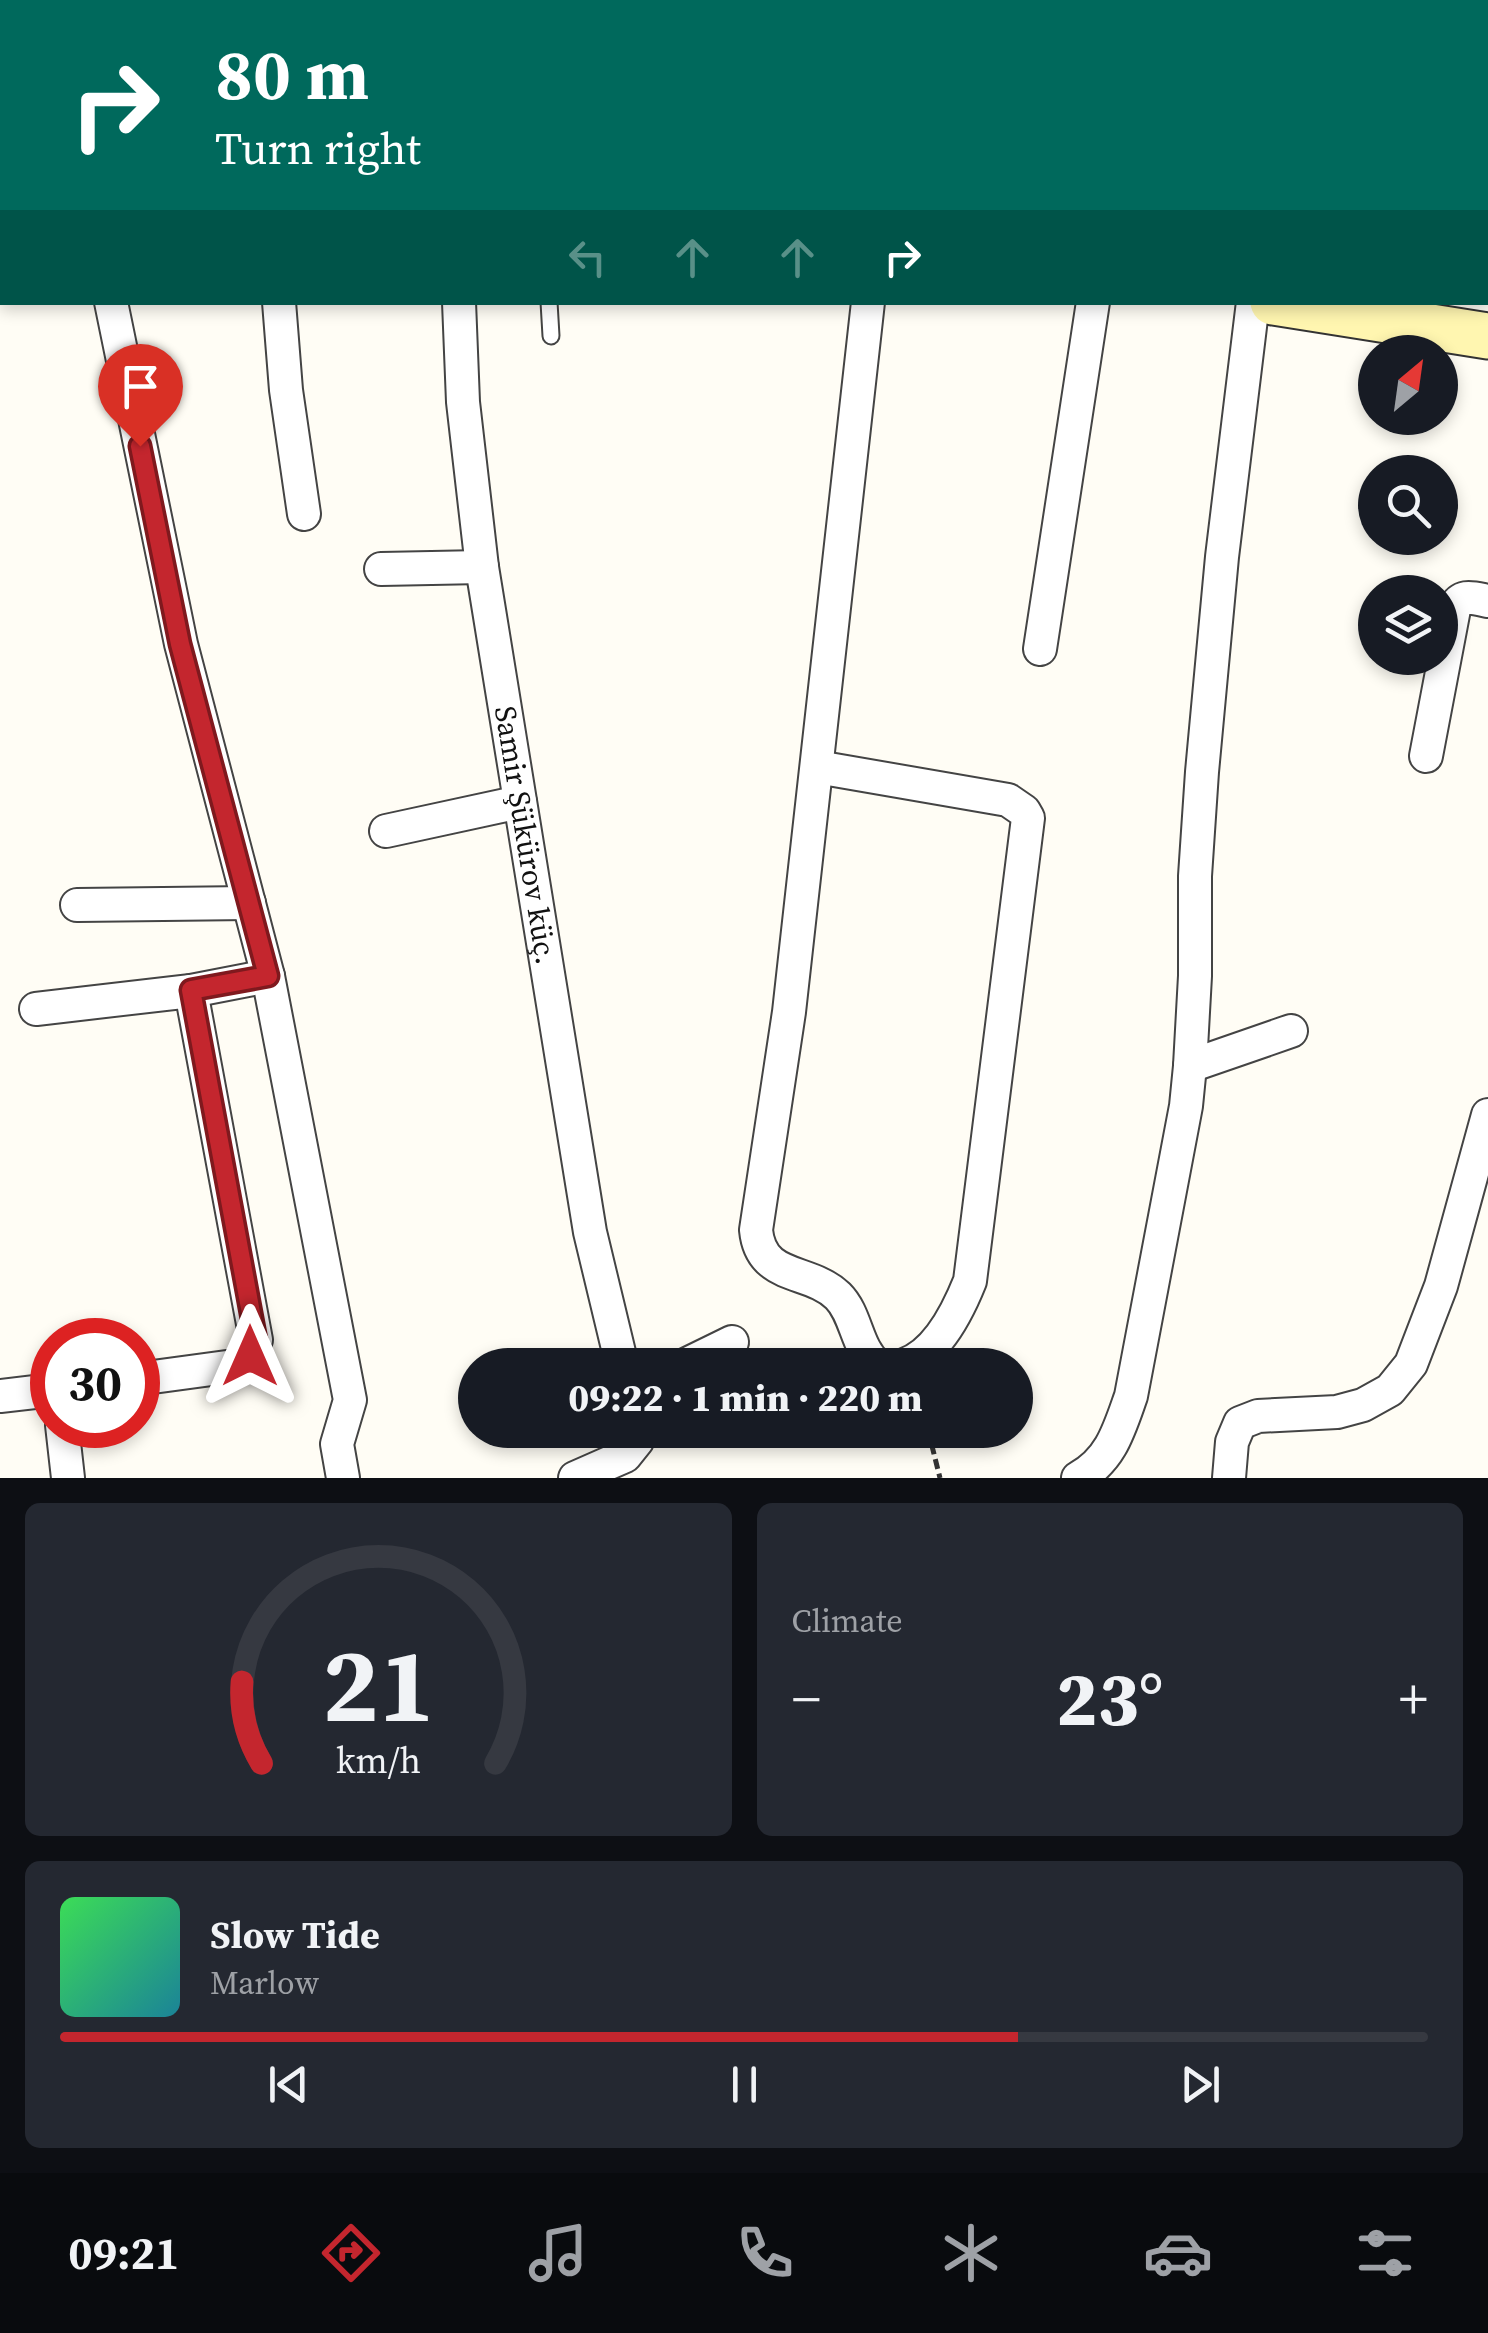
<!DOCTYPE html>
<html lang="en">
<head>
<meta charset="utf-8">
<style>
  :root { --surface:#171b24; --page:#242831; --text:#f1f3f6; --muted:#9ea1a6; --line:#363941; --accent:#c4262e }
  body { margin:0; font-family:"Source Serif 4",serif; background:var(--page); color:var(--text); height:100vh; display:flex; flex-direction:column; font-size:38px; white-space:nowrap }
  * { box-sizing:border-box; margin:0 }
  p { font-size:32px; color:var(--muted) }
  .icon { flex:none; width:55px; height:55px; fill:none; stroke:currentColor; stroke-width:2; stroke-linecap:round; stroke-linejoin:round }
  .map { position:relative; height:1478px; overflow:hidden }
  .details { display:flex; flex-direction:column; gap:25px; padding:25px; background:#0d0f14; flex:1 }
  .details>* { flex:none }
  .hud { position:absolute; left:0px; top:0px; width:1490px; height:305px; box-shadow:0 5px 15px #0003; background:#00695c; color:#fff; overflow:hidden }
  .needle { width:65px; rotate:29deg }
  .controls { position:absolute; left:1358px; top:335px; display:grid; gap:20px }
  .controls a { display:grid; place-items:center; width:100px; height:100px; border-radius:50%; background:var(--surface); box-shadow:0 5px 15px #0003; font-size:50px }
  .speed { position:absolute; left:30px; top:1318px; display:flex; gap:20px; font-size:50px; font-weight:700; text-align:center }
  .speed>* { display:grid; place-content:center; width:130px; height:130px; border-radius:50%; background:var(--surface); box-shadow:0 5px 15px #0003; line-height:1 }
  .speed .limit { border:15px solid #d22; background:#fff; color:#111 }
  .pin { position:absolute; display:grid; place-items:center; width:85px; height:85px; color:#fff; margin:-102px -42px; border-radius:50% 50% 50% 0; rotate:-45deg; box-shadow:0 0 10px #0007 }
  .pin .icon { rotate:45deg }
  .me { position:absolute; width:110px; margin:-55px; rotate:0deg; stroke-linejoin:round; filter:drop-shadow(0 0 8px #0008) }
  .turn { display:flex; align-items:center; gap:35px; height:210px; padding:0 50px; font-size:45px }
  .turn .icon { width:130px; height:130px; stroke-width:2.5 }
  .turn b { display:block; font-size:70px; line-height:85px }
  .lanes { display:flex; align-items:center; height:95px; padding:0 50px; background:#0003; justify-content:center; gap:50px; direction:ltr }
  .lanes .off { opacity:.35 }
  .big { font-size:75px; font-weight:800; line-height:1.1 }
  .details .card { flex:1; display:flex; flex-direction:column; justify-content:center; gap:15px; min-width:0; padding:0 35px; border-radius:15px; background:var(--page) }
  .details .dial { align-items:center; gap:0 }
  .dial svg { height:260px; overflow:visible; fill:none; stroke:var(--line); stroke-width:7; stroke-linecap:round; text-anchor:middle }
  .dial text { fill:var(--text); stroke:none }
  .song { display:flex; align-items:center; gap:30px }
  .cover { width:120px; height:120px; border-radius:15px; background:linear-gradient(135deg,hsl(130 70% 55%),hsl(190 70% 35%)) }
  .played { height:10px; border-radius:5px; background:linear-gradient(90deg,var(--accent) 70%,var(--line) 70%) }
  .keys { display:flex; justify-content:space-around; direction:ltr }
  .heat { display:flex; justify-content:space-between; align-items:center; font-size:55px; direction:ltr }
  .details .tiles { flex:1; display:grid; gap:25px; grid-template-columns:1fr 1fr }
  .card:last-child { grid-column:span 2 }
  .trip { position:absolute; left:458px; top:1348px; width:575px; height:100px; border-radius:50px; background:var(--surface); box-shadow:0 5px 15px #0003; font-weight:800; line-height:100px; text-align:center }
  .menu { display:flex; height:160px; justify-content:space-around; align-items:center; background:#090b0e; color:var(--muted) }
  .menu .icon { width:70px; height:70px }
  .menu .on { color:var(--accent) }
  .menu b { font-size:45px; color:var(--text) }
  .map>svg:first-child { display:block }
  .lines { fill:none; stroke-linecap:round; stroke-linejoin:round }
  .lane-casing { stroke:#444; stroke-width:19 }
  .street-casing { stroke:#444; stroke-width:36 }
  .secondary-casing { stroke:#333; stroke-width:49 }
  .path { stroke:#333; stroke-width:5; stroke-dasharray:10 5; stroke-linecap:butt }
  .lane { stroke:#fff; stroke-width:15 }
  .street { stroke:#fff; stroke-width:32 }
  .secondary { stroke:#fff6b0; stroke-width:45 }
  .route-casing { stroke:#7f191e; stroke-width:25 }
  .route { stroke:#c4262e; stroke-width:18 }
  .labels { text-anchor:middle; stroke-width:10; stroke-linejoin:round; paint-order:stroke }
  .street-label { font-size:30px; fill:#111; stroke:#fff }
</style>
</head>
<body>
<div class="map">
<svg width="1488" height="1478" viewBox="0 0 1488 1478">
  <rect width="100%" height="100%" fill="#fffdf5"/>
  <g class="lines">
    <defs>
      <polyline id="lane" points="549,302 551,336"/>
      <g id="street">
        <polyline points="593,0 608,2"/>
        <polyline points="1309,0 1322,2"/>
        <polyline points="861,2 862,0"/>
        <polyline points="111,302 181,644 268,976 350,1400 337,1444 343,1478"/>
        <polyline points="279,302 286,390 304,514"/>
        <path id="s1" d="M459,302L463,402L482,567L590,1232L622,1365"/>
        <path d="M868,302L789,1012L756,1230C761,1281 809,1268 838,1296C857,1315 856,1348 877,1365"/>
        <polyline points="381,569 482,567"/>
        <polyline points="1040,649 1093,302"/>
        <path d="M1426,756L1454,609C1461,593 1473,598 1488,601"/>
        <path d="M817,767L1008,800L1024,811L1028,818L970,1281C958,1311 937,1354 904,1365"/>
        <polyline points="386,831 520,802"/>
        <polyline points="77,905 249,903"/>
        <polyline points="36,1009 191,991 268,976"/>
        <polyline points="1190,1066 1291,1031"/>
        <polyline points="685,1365 732,1342"/>
        <polyline points="138,1379 234,1366 250,1356 256,1340 191,991"/>
        <polyline points="0,1396 52,1390"/>
        <polyline points="62,1425 68,1478"/>
        <polyline points="575,1478 625,1456 637,1441 636,1430"/>
        <path d="M1078,1478C1111,1460 1119,1430 1131,1396L1186,1106L1190,1066L1195,976V876L1202,772L1222,557L1253,302"/>
        <polyline points="1229,1478 1232,1442 1240,1423 1258,1416 1337,1412 1363,1405 1390,1390 1411,1364 1441,1286 1488,1115"/>
      </g>
      <g id="secondary">
        <polyline points="0,152 2,152"/>
        <polyline points="1273,302 1488,336"/>
      </g>
    </defs>
    <!-- lane casing -->
    <use href="#lane" class="lane-casing"/>
    <!-- street casing -->
    <use href="#street" class="street-casing"/>
    <!-- secondary casing -->
    <use href="#secondary" class="secondary-casing"/>
    <!-- path -->
    <polyline class="path" points="928,1430 940,1478"/>
    <!-- lane -->
    <use href="#lane" class="lane"/>
    <!-- street -->
    <use href="#street" class="street"/>
    <!-- secondary -->
    <use href="#secondary" class="secondary"/>
  </g>
  <g class="lines">
    <defs>
      <polyline id="route" points="140,446 180,644 268,976 191,990 256,1340 250,1356"/>
    </defs>
    <!-- route casing -->
    <use href="#route" class="route-casing"/>
    <!-- route -->
    <use href="#route" class="route"/>
  </g>
  <g class="labels">
    <!-- street labels -->
    <g class="street-label">
      <text dy="10" stroke="none"><textPath href="#s1" startOffset="538">Samir Şükürov küç.</textPath></text>
    </g>
  </g>
</svg>
<div class="controls">
<a><svg class="needle" viewBox="-14 -14 28 28"><path d="M0-13l5 13h-10z" fill="#e53935"/><path d="M0 13l5-13h-10z" fill="#9ea1a6"/></svg></a>
<a><svg class="icon" aria-label="search" viewBox="0 0 24 24"><circle cx="10" cy="10" r="6"/><path d="M15 15l6 6"/></svg></a>
<a><svg class="icon" aria-label="layers" viewBox="0 0 24 24"><path d="M12 4l9 5-9 5-9-5zM3 14l9 5 9-5"/></svg></a>
</div>
<div class="speed"><div class="limit">30</div></div>
<div class="pin" style="left:140px;top:446px;background:#d93025"><svg class="icon" aria-label="arrive" viewBox="0 0 24 24"><path d="M6 21V4h12l-3 4 3 4H6"/></svg></div>
<svg class="me" style="left:250px;top:1356px" viewBox="-20 -20 40 40"><path d="M0-17L14 15 0 8-14 15z" fill="#c4262e" stroke="#fff" stroke-width="4"/></svg>
<div class="trip">09:22 · 1 min · 220 m</div>
<div class="hud">
<div class="turn"><svg class="icon" aria-label="right" viewBox="0 0 24 24"><path d="M7 20v-9h11M14 6l5 5-5 5"/></svg><div><b>80 m</b>Turn right</div></div>
<div class="lanes"><svg class="icon off" aria-label="left" viewBox="0 0 24 24"><path d="M17 20v-9H6M10 6l-5 5 5 5"/></svg><svg class="icon off" aria-label="ahead" viewBox="0 0 24 24"><path d="M12 20V5M6 11l6-6 6 6"/></svg><svg class="icon off" aria-label="ahead" viewBox="0 0 24 24"><path d="M12 20V5M6 11l6-6 6 6"/></svg><svg class="icon" aria-label="right" viewBox="0 0 24 24"><path d="M7 20v-9h11M14 6l5 5-5 5"/></svg></div>
</div>
</div>
<section class="details">
<div class="tiles">
<div class="card dial"><svg viewBox="0 0 100 80">
<path d="M14 69A42 42 0 1 1 86 69"/>
<path d="M14 69A42 42 0 0 1 8 44" stroke="#c4262e"/>
<text x="50" y="56" font-size="32" font-weight="700">21</text>
<text x="50" y="72" font-size="11">km/h</text>
</svg></div>
<div class="card"><p>Climate</p>
<div class="heat"><a>−</a><b class="big">23°</b><a>+</a></div>
</div>
<div class="card">
<div class="song"><i class="cover"></i><div><b>Slow Tide</b><p>Marlow</p></div></div>
<div class="played"></div>
<div class="keys"><svg class="icon" aria-label="previous" viewBox="0 0 24 24"><path d="M18 5L8 12l10 7zM5 5v14"/></svg><svg class="icon" aria-label="pause" viewBox="0 0 24 24"><path d="M8 5v14M16 5v14"/></svg><svg class="icon" aria-label="next" viewBox="0 0 24 24"><path d="M6 5l10 7-10 7zM19 5v14"/></svg></div>
</div>
</div>
</section>
<nav class="menu">
<b>09:21</b>
<svg class="icon on" aria-label="directions" viewBox="0 0 24 24"><path d="M12 3l9 9-9 9-9-9zM9 14v-3h6M13 9l2 2-2 2"/></svg>
<svg class="icon" aria-label="music" viewBox="0 0 24 24"><path d="M9 18V5l10-2v13"/><circle cx="6" cy="18" r="3"/><circle cx="16" cy="16" r="3"/></svg>
<svg class="icon" aria-label="phone" viewBox="0 0 24 24"><path d="M5 4h4l2 5-3 2q2 4 5 5l2-3 5 2v4C11 20 4 13 5 4z"/></svg>
<svg class="icon" aria-label="climate" viewBox="0 0 24 24"><path d="M12 3v18M4 7l16 10M4 17L20 7"/></svg>
<svg class="icon" aria-label="car" viewBox="0 0 24 24"><path d="M5 17H2v-5l4-1 3-4h7l3 4 3 1v5h-3M9 17h6M6 11h13"/><circle cx="7" cy="17" r="2"/><circle cx="17" cy="17" r="2"/></svg>
<svg class="icon" aria-label="filters" viewBox="0 0 24 24"><path d="M4 7h16M4 17h16"/><circle cx="9" cy="7" r="2"/><circle cx="15" cy="17" r="2"/></svg>
</nav>
</body>
</html>
